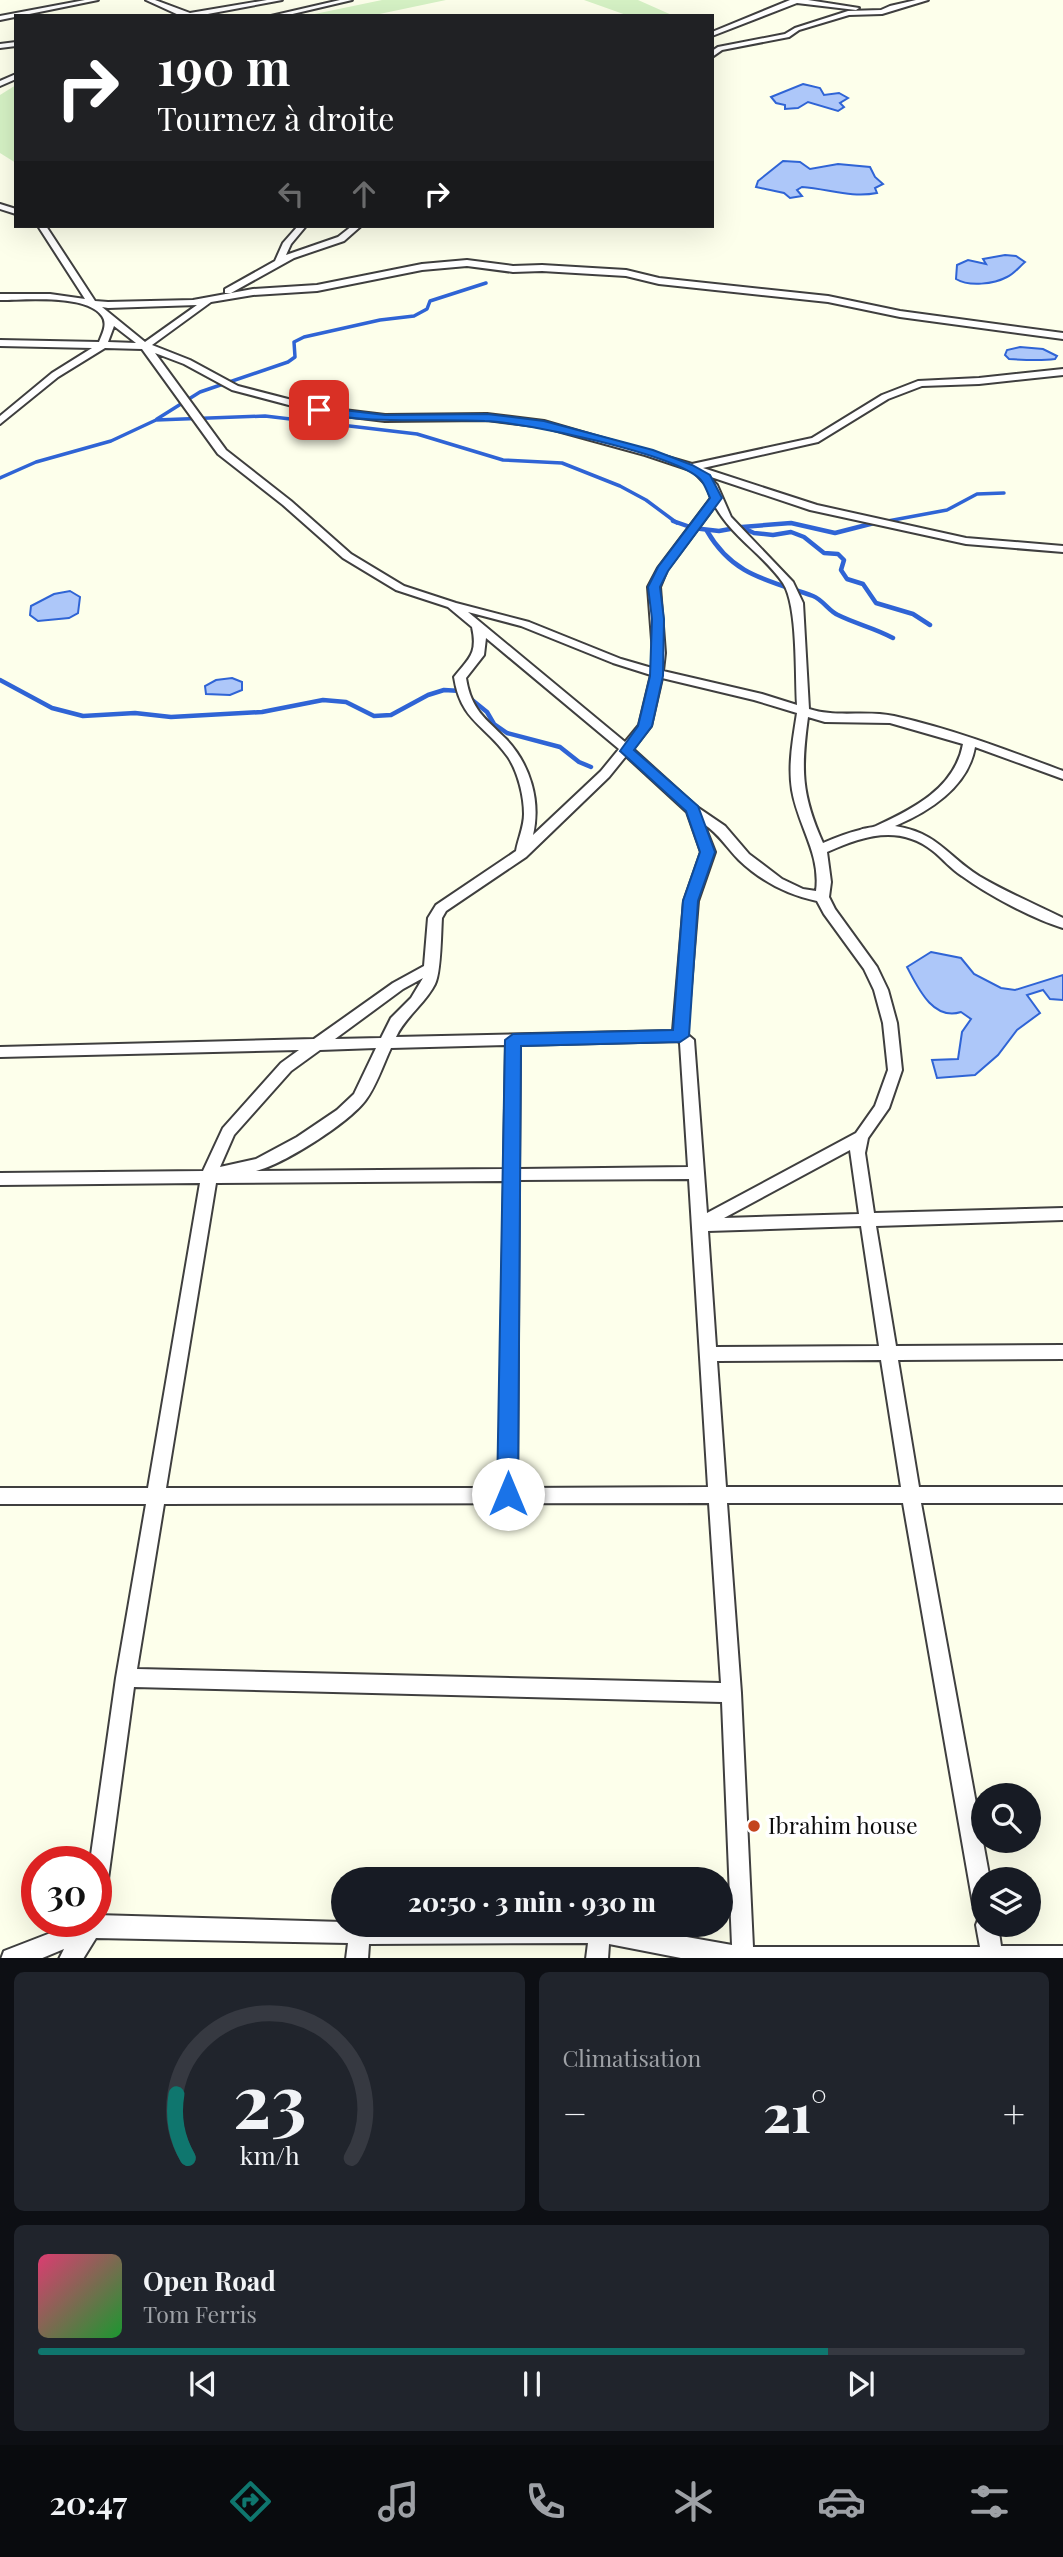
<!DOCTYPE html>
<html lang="fr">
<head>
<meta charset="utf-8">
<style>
  :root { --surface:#171b24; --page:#20242c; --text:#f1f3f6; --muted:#9ea1a6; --line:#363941; --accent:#0f766e }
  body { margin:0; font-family:"Playfair Display",serif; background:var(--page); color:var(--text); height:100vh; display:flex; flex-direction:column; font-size:26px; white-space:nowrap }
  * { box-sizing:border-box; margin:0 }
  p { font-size:23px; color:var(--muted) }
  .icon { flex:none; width:38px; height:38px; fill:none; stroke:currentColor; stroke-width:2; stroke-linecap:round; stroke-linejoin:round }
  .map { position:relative; height:1958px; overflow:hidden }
  .sheet { display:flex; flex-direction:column; gap:14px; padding:14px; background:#0d0f14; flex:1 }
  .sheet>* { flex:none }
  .banner { position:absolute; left:14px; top:14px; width:700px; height:214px; border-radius:0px; box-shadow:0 7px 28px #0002; background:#202124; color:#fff; overflow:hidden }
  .tools { position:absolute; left:971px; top:1783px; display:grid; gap:14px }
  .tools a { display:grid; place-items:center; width:70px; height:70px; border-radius:50%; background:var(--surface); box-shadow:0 7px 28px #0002; font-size:35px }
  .speed { position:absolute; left:21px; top:1846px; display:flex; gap:14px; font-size:35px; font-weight:700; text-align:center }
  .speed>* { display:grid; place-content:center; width:91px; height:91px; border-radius:50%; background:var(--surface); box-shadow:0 7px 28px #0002; line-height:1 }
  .speed .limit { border:10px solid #d22; background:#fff; color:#111 }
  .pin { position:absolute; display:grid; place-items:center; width:60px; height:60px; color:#fff; margin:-30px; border-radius:14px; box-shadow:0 4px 10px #0006 }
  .me { position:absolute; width:77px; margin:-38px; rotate:0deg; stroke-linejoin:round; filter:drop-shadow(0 0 5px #0008) }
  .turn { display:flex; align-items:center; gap:24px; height:147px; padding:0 28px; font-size:32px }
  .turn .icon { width:91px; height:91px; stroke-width:2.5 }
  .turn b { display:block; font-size:49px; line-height:60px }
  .lanes { display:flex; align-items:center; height:66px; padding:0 28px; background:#0003; justify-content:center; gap:35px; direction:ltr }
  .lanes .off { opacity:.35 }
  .big { font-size:52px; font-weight:800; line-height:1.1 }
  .sheet .widget { flex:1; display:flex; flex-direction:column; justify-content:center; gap:10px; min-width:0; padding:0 24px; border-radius:10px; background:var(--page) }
  .sheet .dial { align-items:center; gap:0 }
  .dial svg { height:182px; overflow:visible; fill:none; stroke:var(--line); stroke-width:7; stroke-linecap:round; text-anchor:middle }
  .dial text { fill:var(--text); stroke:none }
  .song { display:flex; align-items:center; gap:21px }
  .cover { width:84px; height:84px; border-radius:10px; background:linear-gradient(135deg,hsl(340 70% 55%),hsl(130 70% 35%)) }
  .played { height:7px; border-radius:4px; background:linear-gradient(90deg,var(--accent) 80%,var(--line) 80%) }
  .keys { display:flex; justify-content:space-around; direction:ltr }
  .heat { display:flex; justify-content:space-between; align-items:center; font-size:38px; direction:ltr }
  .sheet .tiles { flex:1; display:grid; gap:14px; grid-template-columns:1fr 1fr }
  .widget:last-child { grid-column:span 2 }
  .trip { position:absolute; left:331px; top:1867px; width:402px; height:70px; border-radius:35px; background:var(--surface); box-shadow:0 7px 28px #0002; font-weight:800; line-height:70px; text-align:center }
  .tab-bar { display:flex; height:112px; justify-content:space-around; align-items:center; background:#090b0e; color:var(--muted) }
  .tab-bar .icon { width:49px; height:49px }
  .tab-bar .current { color:var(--accent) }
  .tab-bar b { font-size:32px; color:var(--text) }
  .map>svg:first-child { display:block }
  .pitch { fill:#d6f2c5 }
  .water { fill:#adc7f9; stroke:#2f64d5; stroke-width:2 }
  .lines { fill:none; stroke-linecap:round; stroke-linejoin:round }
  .stream-far1 { stroke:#2f64d5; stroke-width:3.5 }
  .stream { stroke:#2f64d5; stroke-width:4.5 }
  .minor-casing { stroke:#3f3f3f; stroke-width:4 }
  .minor { fill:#fff; fill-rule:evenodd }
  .route { fill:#1a73e8; stroke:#114b97; stroke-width:2 }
  .poi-dot { fill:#c3441d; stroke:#fff; stroke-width:2.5 }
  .labels { text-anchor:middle; stroke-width:7; stroke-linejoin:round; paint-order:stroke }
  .near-poi-label { font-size:23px; fill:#0c0c0c; stroke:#fff; text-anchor:start }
</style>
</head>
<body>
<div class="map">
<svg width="1063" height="1959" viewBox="0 0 1063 1959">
  <rect width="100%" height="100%" fill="#fdffeb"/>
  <!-- pitch -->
  <g class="pitch">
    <polygon points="382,0 446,0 370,16 305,16"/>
    <polygon points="584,0 638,0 674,16 629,16"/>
    <polygon points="16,85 16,163 0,153 0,95"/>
  </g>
  <!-- water -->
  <g class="water">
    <polygon points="803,84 820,88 824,95 839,93 848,98 840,103 844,107 838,111 808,102 798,108 785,109 785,105 776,103 771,97"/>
    <path d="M783,161L800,162L810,169L838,164L870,167L875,177L883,184L875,188L877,193C851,198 829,189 802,187L797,190L802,196L790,198L784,193L756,187L758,181Z"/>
    <path d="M1005,255L1016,256L1025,262C1019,267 1014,274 1007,277C994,284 969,287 956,279L957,265L968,260L986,264L983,259Z"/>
    <path d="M1020,347L1043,349L1057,356L1055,359C1040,361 1024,360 1009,359L1005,355L1007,350Z"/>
    <polygon points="70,591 80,597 78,613 69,618 38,621 30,615 31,606 54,594"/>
    <polygon points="232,678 242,682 242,690 230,695 206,694 205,686 216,680"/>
    <path d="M931,952L961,958L974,974L1001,988L1015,990L1063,975V1000L1050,999L1043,990L1027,995L1040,1013L1017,1030L998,1055L975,1075L937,1078L932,1060L958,1059L962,1032L971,1019L961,1012C933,1021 918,988 907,967Z"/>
  </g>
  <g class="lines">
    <!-- stream-far1 -->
    <g class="stream-far1">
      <polyline points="157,419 200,392 288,362 295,357 294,342 304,337 380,320 414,316 427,309 430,301 486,283"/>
      <polyline points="0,478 36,462 111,441 156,420 265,416 417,434 503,460 562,463 620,486 646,500 677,523"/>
      <polyline points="877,523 947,510 977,494 1004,493"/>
    </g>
    <!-- stream -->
    <g class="stream">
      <polyline points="673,521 693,528 719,531 741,527 754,533 773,535 791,532 804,537 824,553 838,554 844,560 841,570 847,579 863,584 876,603 913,614 930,625"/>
      <polyline points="742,527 791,523 835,533 882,521"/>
      <path d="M707,531C733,576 768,580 813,596C823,600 829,611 838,615C856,624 875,628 893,638"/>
      <polyline points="0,680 52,708 83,716 135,713 171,717 262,712 323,700 346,702 374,716 391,715 428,695 444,690 461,691 487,712 494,724 507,733 560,747 579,762 591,767"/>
    </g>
    <defs>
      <g id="minor">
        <polygon points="85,0 98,0 0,20 0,16"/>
        <polygon points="146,0 155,0 190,13 267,0 282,0 197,16 181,16"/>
        <polygon points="340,0 352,0 284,16 271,16"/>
        <polygon points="790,0 808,0 859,8 856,10 797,3 712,36 712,32"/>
        <polygon points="916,0 928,0 882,14 849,15 799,30 789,37 722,50 712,57 712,51 718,47 785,34 795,28 848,11 881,10 890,6"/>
        <polygon points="16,42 16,46 0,48 0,44"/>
        <polygon points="16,74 16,79 0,86 0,81"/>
        <polygon points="0,204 16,209 16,214 0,209"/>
        <path d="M38,226H46L95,301L108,302L193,300L253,289L317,285L422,264L467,260L513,266L542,265L626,270L659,278L828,296L900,311L1063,333V339L900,317L828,302L659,284L626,276L542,271L513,272L467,266L422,270L317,291L253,295L211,302L152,345L190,360L238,386L319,407L385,415L487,414L544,421L692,464L812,438L882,395L918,381L979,378L1063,369V375L979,384L922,386L888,399L818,442L703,468L817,505L966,538L1063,546V552L966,544L810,510L708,476L717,485L731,517L793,582L803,603L809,709C837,718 866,710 894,716C952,729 1007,750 1063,771V779L975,747C968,787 930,811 895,826C938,833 946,855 979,876C1006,892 1035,904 1063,918V928C1033,919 988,895 962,876C951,869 943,859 933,851C899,824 863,836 827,852L831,882L829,897L835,909L877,967L888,990L897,1023L902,1070L889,1108L868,1138L865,1153L874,1213L1063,1208V1220L876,1226L896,1346L1063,1345V1359L898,1360L919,1487H1063V1503H921L990,1880H984V1914L977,1911L973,1904L903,1503H727L741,1693L753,1947H980L976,1925L979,1917L984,1916V1925H998L1001,1946H1063V1959H686L609,1944L608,1959H586L588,1943L369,1944L368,1959H346L348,1943L96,1938L83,1959H59L64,1949L40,1959H1L4,1951L79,1922H96V1915L343,1922V1925H619L732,1945L722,1702L134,1687L106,1894L103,1901L96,1904V1862H90L116,1678L146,1504H0V1488H148L200,1183L0,1185V1173L203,1171L223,1128L281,1063L299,1050L0,1057V1047L314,1039L393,983L424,966L428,918L436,905L516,851C518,839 524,827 524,814C524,796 518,772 508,757C485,724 461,722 454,677C469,658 478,654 472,627L448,607L396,590L343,558L283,505L218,454L142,349L105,348L58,377L0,424V416L52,373L92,348L0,346V340L99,342C102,334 108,324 102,316C87,294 25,300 0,300V294H50L85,299ZM197,305L145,342L102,307L108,308ZM114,326L136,343L108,342ZM155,353L184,364L232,390L319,413L385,421L487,420L543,427L645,455L693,471L707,486L711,498L658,568L648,587L653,653L652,668L621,659L529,622L456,603L404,586L351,554L291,501L226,450ZM715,506C732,537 764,555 783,583C798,606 795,675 797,705L762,694L663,671L665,653L660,587L667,570ZM468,612L521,626L613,663L651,675L639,725L625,742ZM486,638L619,749L601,771L533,835C541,801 530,764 506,739C485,718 471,710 466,678L484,655ZM662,678L754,700L797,713C793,739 788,764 792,790C798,826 821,854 816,891L803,889L782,879L749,854L725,826L697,807L633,749L651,726ZM808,717L825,722L890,723L963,744C955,788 913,809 876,826C871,828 864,828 860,830C847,833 835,838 823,843C801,794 801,769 808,717ZM626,756L687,812L701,852L684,901L673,1031L396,1037C405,1017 425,1004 435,984C441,973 441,933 442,918L446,911L526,857L609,777ZM704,824C719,834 727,848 739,860C761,881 788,895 817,901L824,914L864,969L874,990L883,1023L888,1070L875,1106L856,1133L707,1213L694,1040L687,1034L698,901L715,852ZM423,978L411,998L391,1018L381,1038L335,1039L403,989ZM678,1041L680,1043L688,1167L519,1169L520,1045ZM506,1045L504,1169L256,1171C284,1164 347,1124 365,1101C376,1087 383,1065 391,1048ZM376,1048L354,1094L337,1110L297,1137L256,1159L220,1167L234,1135L291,1071L320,1050ZM850,1150L859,1214L724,1218ZM689,1179L708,1487L517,1488L519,1180ZM504,1181L499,1488H166L216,1183ZM861,1226L879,1346L716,1347L708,1231ZM881,1360L901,1487H726L717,1361ZM709,1503L721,1683L137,1669L164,1504Z"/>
        <polygon points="298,226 306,226 291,244 286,255 338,237 352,226 361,226 344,241 294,258 231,293 225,293 225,289 275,261 283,243"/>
      </g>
    </defs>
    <!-- minor casing -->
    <use href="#minor" class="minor-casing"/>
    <!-- minor -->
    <use href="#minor" class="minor"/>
  </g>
  <!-- route -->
  <path class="route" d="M319,407L385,415L487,414L544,421L653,450L692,465L710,475L722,498L668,571L660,587L664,619L663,676L652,726L634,750L698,806L715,852L698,901L689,1036L680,1042L521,1046L518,1494L515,1501L508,1503L500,1501L497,1494L505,1040L513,1034L673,1030L683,901L700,852L686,811L620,751L638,726L650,676L652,619L648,587L658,567L710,498C707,492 705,484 700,479C674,454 525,422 485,421C428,418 372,425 315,412V408Z"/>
  <!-- markers -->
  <circle class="poi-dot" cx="754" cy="1826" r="7"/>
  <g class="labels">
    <!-- near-poi labels -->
    <g class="near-poi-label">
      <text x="768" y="1834">Ibrahim house</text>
    </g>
  </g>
</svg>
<div class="tools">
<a><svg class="icon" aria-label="search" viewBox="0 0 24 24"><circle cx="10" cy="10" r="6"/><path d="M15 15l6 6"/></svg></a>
<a><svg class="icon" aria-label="layers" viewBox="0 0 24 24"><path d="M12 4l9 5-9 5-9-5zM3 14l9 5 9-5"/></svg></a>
</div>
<div class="speed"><div class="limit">30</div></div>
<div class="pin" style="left:319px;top:410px;background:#d93025"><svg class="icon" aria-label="arrive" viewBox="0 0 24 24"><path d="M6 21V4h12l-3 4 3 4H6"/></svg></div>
<svg class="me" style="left:508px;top:1494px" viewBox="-20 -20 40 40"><circle r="19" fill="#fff"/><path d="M0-13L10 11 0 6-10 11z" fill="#1a73e8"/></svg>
<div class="trip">20:50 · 3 min · 930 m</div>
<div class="banner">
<div class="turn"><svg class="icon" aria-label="right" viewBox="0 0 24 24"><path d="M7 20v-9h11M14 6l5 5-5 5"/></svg><div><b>190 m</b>Tournez à droite</div></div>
<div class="lanes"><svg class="icon off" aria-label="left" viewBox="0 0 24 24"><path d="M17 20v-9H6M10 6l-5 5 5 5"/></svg><svg class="icon off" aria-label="ahead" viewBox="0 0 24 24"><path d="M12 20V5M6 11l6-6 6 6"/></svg><svg class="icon" aria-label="right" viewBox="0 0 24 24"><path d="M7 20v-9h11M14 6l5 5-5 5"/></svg></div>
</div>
</div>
<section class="sheet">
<div class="tiles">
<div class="widget dial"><svg viewBox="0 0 100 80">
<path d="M14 69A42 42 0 1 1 86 69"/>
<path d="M14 69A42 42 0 0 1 9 41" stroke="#0f766e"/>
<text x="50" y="56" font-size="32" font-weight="700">23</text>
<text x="50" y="72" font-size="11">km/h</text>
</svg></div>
<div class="widget"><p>Climatisation</p>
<div class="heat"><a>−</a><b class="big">21°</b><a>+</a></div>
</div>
<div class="widget">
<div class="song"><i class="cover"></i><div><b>Open Road</b><p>Tom Ferris</p></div></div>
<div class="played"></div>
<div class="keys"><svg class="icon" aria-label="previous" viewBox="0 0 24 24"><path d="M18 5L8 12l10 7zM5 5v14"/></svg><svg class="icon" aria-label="pause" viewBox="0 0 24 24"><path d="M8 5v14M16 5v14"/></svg><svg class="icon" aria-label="next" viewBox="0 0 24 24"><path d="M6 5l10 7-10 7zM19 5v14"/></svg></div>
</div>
</div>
</section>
<nav class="tab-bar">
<b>20:47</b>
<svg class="icon current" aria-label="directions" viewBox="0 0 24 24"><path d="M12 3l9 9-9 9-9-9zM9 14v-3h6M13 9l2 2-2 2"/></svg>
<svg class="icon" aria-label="music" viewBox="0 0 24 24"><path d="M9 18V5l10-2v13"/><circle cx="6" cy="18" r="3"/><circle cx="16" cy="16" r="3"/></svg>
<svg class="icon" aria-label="phone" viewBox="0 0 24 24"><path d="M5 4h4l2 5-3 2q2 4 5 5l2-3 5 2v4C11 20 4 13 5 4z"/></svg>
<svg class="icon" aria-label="climate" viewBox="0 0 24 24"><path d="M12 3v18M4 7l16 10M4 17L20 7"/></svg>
<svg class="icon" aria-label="car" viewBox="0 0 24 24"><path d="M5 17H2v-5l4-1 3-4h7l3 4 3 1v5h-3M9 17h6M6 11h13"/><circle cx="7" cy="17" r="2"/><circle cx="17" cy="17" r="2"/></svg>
<svg class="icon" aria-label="filters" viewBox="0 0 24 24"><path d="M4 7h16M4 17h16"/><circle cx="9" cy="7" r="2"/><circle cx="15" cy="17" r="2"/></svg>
</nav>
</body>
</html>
